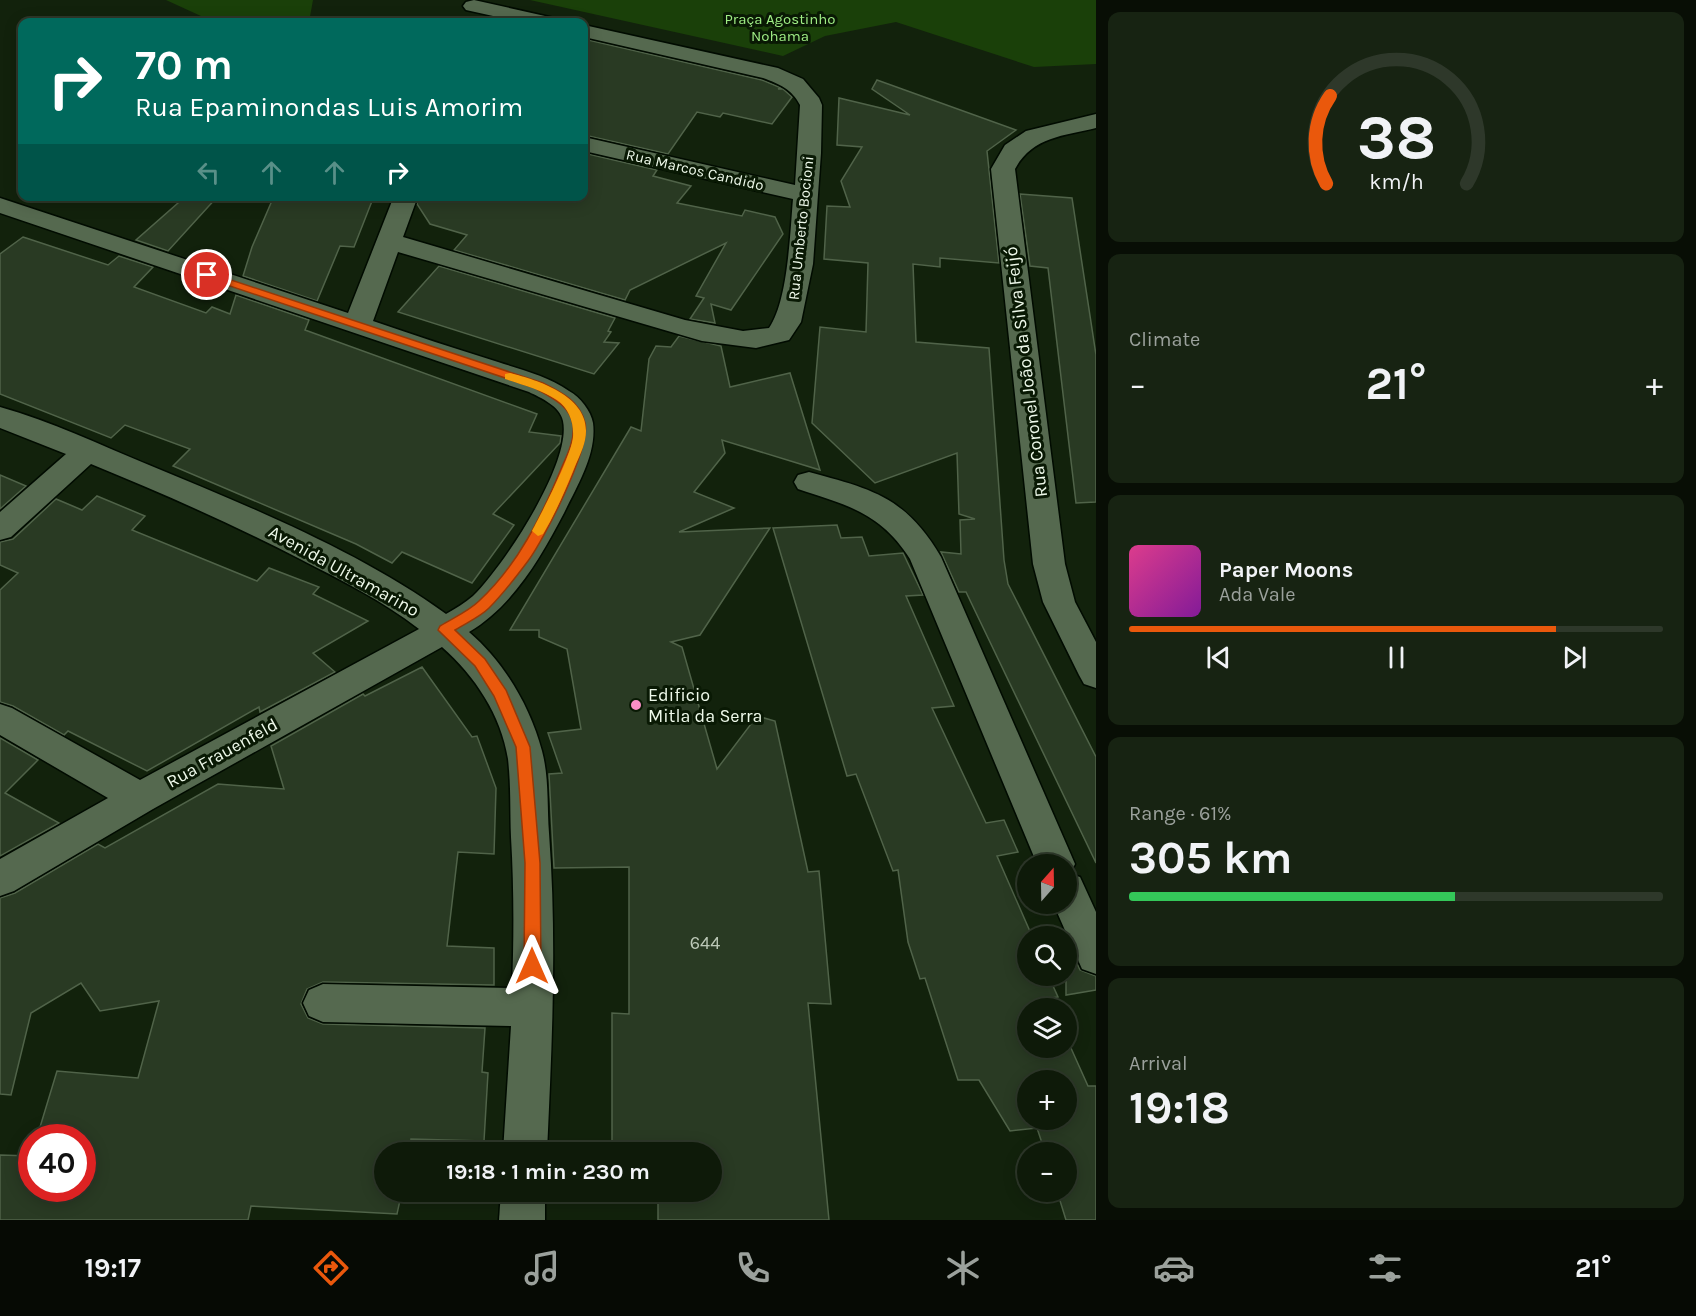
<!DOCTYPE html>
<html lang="en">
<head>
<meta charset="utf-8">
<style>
  :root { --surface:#0e1a09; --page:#172312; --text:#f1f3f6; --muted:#9ba19c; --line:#2e382a; --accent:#ea580c }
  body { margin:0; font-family:Karla,sans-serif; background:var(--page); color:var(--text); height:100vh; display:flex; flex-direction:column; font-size:22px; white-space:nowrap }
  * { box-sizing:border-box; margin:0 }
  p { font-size:20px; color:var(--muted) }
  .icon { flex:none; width:33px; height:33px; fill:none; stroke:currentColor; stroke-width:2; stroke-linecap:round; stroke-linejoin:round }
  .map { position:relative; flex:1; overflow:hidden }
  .drawer { display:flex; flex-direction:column; gap:12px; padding:12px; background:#080e05; width:600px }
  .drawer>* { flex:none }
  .top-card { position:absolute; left:18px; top:18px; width:570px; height:183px; border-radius:12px; box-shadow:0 3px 15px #0003,0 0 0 2px var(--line); background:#00695c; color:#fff; overflow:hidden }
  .needle { width:39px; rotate:20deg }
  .tools { position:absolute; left:1017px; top:854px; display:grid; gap:12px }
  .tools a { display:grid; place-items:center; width:60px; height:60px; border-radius:50%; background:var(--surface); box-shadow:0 3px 15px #0003,0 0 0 2px var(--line); font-size:30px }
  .speed { position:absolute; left:18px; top:1124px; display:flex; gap:12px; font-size:30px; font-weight:700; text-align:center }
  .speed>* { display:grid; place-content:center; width:78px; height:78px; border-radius:50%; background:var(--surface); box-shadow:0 3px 15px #0003,0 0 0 2px var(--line); line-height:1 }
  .speed .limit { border:9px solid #d22; background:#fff; color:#111 }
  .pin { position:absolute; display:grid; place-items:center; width:51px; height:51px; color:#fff; margin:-26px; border:3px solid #fff; border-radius:50%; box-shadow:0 2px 6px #0007 }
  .me { position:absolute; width:66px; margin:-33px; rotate:0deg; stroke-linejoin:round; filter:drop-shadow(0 0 4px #0008) }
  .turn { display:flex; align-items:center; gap:21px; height:126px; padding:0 18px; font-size:27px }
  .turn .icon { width:78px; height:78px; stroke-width:2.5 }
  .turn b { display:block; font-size:42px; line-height:51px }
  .lanes { display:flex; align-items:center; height:57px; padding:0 18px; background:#0003; justify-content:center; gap:30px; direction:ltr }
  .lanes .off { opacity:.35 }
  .big { font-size:45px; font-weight:700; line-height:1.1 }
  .drawer .tile { flex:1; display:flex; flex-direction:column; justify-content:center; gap:9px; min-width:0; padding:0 21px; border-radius:12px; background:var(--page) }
  .drawer .dial { align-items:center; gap:0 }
  .dial svg { height:156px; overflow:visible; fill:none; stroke:var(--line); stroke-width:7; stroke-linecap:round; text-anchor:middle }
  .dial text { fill:var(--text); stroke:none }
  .song { display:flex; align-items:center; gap:18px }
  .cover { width:72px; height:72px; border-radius:9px; background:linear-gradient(135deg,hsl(330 70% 55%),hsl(290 70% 35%)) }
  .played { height:6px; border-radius:3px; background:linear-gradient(90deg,var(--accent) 80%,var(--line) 80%) }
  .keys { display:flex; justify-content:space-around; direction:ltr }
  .heat { display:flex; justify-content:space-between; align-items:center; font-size:33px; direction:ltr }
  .charge { height:9px; border-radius:4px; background:linear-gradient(90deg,#34c759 61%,var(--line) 0) }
  .trip { position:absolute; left:374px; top:1142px; width:348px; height:60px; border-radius:30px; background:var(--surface); box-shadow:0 3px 15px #0003,0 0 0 2px var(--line); font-weight:700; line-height:60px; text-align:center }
  .menu { display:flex; height:96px; justify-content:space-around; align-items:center; background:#060a04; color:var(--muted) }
  .menu .icon { width:42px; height:42px }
  .menu .current { color:var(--accent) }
  .menu b { font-size:27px; color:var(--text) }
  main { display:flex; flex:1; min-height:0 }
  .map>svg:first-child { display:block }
  .green { fill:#1a4009 }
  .building { fill:#293a23; stroke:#506349; stroke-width:1.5; fill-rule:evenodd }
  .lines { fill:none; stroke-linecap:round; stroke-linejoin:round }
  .minor-casing { stroke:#010b00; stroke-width:3 }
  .minor { fill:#55694f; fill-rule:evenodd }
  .route { fill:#ea580c; stroke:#983908; stroke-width:1.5 }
  .slow { fill:#f59e0b }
  .poi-dot { fill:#fa8fc7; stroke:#091904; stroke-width:2 }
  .labels { text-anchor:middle; stroke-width:6; stroke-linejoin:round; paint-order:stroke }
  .far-park-label { font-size:15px; fill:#9fed85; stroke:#091904 }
  .far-street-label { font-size:15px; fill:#eef9ea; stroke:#091904 }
  .street-label { font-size:18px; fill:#eef9ea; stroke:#091904 }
  .poi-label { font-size:18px; fill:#eef9ea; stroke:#091904; text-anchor:start }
  .near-number-label { font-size:18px; fill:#bdc9b8 }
</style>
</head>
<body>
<main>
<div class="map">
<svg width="1096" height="1220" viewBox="0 0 1096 1220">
  <rect width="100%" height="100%" fill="#12220c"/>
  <!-- green -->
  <g class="green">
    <polygon points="166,0 313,0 309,22 214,22"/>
    <polygon points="530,0 1096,0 1096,64 1034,67 896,22 825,36 783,56"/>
  </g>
  <!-- building -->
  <g class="building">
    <polygon points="584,39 762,80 779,87 781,88 778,89 783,89 792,97 772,124 723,113 720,117 697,112 668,154 584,135"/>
    <polygon points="877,80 1016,130 987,151 999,263 940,258 940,267 913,264 916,342 989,348 1004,560 1008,584 1096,757 1096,863 966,592 959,592 941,552 961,554 960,520 975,519 959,514 957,453 875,483 812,423 820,327 866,332 868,263 824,259 827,206 850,207 841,181 862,147 837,145 839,98 910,115 872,89"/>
    <polygon points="584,153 657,170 653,176 691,186 677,203 742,216 745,210 775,217 783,234 731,310 711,304 715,323 690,319 704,298 696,296 726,243 630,290 625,300 454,250 467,235 430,224 417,204 420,196 584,196"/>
    <polygon points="1020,194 1072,198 1096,355 1096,502 1076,503 1048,268 1030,266"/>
    <polygon points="186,196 218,196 168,251 136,240"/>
    <polygon points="274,196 374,196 354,247 340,246 317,301 243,276 252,247"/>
    <polygon points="23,237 108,265 119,256 153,267 134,287 206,313 212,307 230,314 236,295 309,320 305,330 537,414 529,432 561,436 560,443 493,514 514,525 472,583 402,552 392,563 356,544 173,466 190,449 125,425 111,438 0,394 0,254"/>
    <polygon points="439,266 615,318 608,331 611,332 604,342 619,343 594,374 398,312"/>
    <polygon points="679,336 721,346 730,387 790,373 820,470 722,440 725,453 694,492 734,508 679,532 770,528 700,635 671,642 682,647 717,769 757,716 775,721 808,872 819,871 831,1004 808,1003 829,1220 658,1220 658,1191 711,1191 711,1152 612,1152 612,1013 629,1014 629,867 554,868 549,774 562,773 548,733 581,729 567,649 539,637 539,630 510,630 631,427 641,431 649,359 656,346 671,347"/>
    <polygon points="0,475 26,486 0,509"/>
    <polygon points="97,496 145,516 132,530 257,581 269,568 319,587 313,594 368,621 313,653 335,672 260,712 259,707 147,771 68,731 64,735 13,706 0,702 0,590 18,573 0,565 0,542 13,539 56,499 82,510"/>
    <path d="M837,525L841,538L862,537L869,556L903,553L923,595L906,596L954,706L932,708L986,823L1004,820L1018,852L997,856L1032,936H1028V975H1048L1058,997L1050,998L1055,1008H1028V1047H1066V1037L1088,1086H1096V1220H1066L1057,1191H1066V1152H1045L1037,1128L1010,1131L979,1080H958L925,978L920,979L908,942L898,870L893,871L856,774L847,776L773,528ZM1028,1080H1066V1119H1028Z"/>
    <polygon points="422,667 472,737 477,736 496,788 494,854 458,852 447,946 494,948 494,985 323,982 307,989 301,1004 308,1018 323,1024 485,1028 482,1072 488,1073 484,1141 411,1139 409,1152 384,1152 384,1191 402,1191 397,1214 251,1206 248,1220 0,1220 0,1155 31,1156 32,1154 32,1188 82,1188 82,1137 37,1137 57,1071 138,1078 159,1001 100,1011 81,983 31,1013 11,1095 0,1094 0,898 15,893 98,844 105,848 218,784 284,789 271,746 363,694 365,696"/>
    <polygon points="0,738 38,760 5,793 59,823 0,856"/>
    <polygon points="1066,939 1080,970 1096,976 1096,990 1066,995"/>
  </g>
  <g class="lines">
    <defs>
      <g id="minor">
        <polygon points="474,0 554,18 558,22 520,22 466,10 463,6 466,2"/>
        <path d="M584,25L778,68L803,79L819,98L822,105L821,153L813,264L801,322L789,340L756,348L702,341L398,252L373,321C414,335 456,349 498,362C522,370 548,376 569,391C580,397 591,411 593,423C597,454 577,486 564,513C541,557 513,606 469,632C504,662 530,706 542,751C549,777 547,806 549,833C557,940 552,1045 547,1152H503L511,1026L323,1022L309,1016L303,1003L309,990L323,984L512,988C514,937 514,887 511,837C510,811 511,785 508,759C501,715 475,676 442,647L153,809L14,891L0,896V859L108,798L0,735V704L12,708L140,780L419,629C383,601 341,580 300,559C232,524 162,493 91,464L11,537L0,540V512L66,454L0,428V407C51,421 100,445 149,465C246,505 361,552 446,614C455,609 465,603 473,596C503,567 572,463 563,421C560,406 541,398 529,392L0,213V198L348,313L394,196H418L403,237L685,320L743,331L769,328C788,301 790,233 793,199L584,151V137L795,185L800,105C792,89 779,84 763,78L584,37Z"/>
        <path d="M1096,114V128C1063,136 1032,137 1015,169L1065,564L1075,602L1096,642V688L1084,684L1079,675L1043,602L1033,564L991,169L1005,145L1026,131Z"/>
        <path d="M809,472C872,489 906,497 941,557L1075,864L1070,874L1080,877L1096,912V974L1082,969L1053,903H1066V864H1037L910,559C881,513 847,505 798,489L794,482L798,475Z"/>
        <polygon points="501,1191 545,1191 545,1220 499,1220"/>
      </g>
    </defs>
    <!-- minor casing -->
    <use href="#minor" class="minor-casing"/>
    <!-- minor -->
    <use href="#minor" class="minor"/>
  </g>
  <!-- route -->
  <path class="route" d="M207,272L543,383C561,392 580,401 585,423C591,447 544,540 528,561C516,577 503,594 489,608C480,617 466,623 455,630L485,659L506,690L530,747L540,863L541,966L538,971L532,973L527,971L524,966L525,863L516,747L494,696L475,666L438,630L440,626C453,618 469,611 479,601C518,565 541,517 561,469C567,455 575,440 573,425C570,405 550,397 535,388L203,277V273Z"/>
  <!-- slow -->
  <path class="slow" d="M510,373C541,381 594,398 585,440C583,450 577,461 573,471C564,493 555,514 543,534L538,536L532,531C542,512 571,457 573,437C574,423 569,408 557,400C542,390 523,385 505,379V374Z"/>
  <!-- markers -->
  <circle class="poi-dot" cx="636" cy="705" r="6"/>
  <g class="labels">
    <!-- far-park labels -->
    <g class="far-park-label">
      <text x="780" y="24">Praça Agostinho<tspan x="780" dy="17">Nohama</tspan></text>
    </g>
    <!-- far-street labels -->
    <g class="far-street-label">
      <text transform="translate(695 170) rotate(13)" y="5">Rua Marcos Candido</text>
      <text transform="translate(801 228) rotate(-84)" y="5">Rua Umberto Bocioni</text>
    </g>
    <!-- street labels -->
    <g class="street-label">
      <text transform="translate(1026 372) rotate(-97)" y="6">Rua Coronel João da Silva Feijó</text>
      <text transform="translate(344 571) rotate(29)" y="6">Avenida Ultramarino</text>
      <text transform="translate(222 753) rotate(-29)" y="6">Rua Frauenfeld</text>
    </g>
    <!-- poi labels -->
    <g class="poi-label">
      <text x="648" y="701">Edificio<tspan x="648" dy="21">Mitla da Serra</tspan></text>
    </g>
    <!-- near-number labels -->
    <g class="near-number-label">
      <text x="705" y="949">644</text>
    </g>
  </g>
</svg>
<div class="tools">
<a><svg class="needle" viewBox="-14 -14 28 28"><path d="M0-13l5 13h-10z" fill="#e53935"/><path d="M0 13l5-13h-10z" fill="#9ba19c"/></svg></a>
<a><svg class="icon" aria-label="search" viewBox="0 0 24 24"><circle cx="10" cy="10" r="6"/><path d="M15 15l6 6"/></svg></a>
<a><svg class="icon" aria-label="layers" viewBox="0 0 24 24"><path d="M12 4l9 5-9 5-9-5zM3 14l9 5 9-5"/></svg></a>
<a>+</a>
<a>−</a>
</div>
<div class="speed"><div class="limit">40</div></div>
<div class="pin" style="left:207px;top:275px;background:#d93025"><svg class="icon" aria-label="arrive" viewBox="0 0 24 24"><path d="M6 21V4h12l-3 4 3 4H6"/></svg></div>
<svg class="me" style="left:532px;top:966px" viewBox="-20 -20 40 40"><path d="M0-17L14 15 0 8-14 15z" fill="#ea580c" stroke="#fff" stroke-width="4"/></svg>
<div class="trip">19:18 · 1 min · 230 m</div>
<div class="top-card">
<div class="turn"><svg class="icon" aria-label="right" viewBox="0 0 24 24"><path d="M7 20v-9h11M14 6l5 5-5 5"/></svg><div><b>70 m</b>Rua Epaminondas Luis Amorim</div></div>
<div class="lanes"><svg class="icon off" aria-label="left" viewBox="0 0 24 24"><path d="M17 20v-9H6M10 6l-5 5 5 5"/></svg><svg class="icon off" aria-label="ahead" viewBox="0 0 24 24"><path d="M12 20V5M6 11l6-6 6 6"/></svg><svg class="icon off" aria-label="ahead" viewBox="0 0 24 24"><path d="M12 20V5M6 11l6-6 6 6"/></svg><svg class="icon" aria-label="right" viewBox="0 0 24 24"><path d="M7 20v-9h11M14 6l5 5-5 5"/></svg></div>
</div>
</div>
<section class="drawer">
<div class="tile dial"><svg viewBox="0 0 100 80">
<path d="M14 69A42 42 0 1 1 86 69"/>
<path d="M14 69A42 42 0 0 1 16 24" stroke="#ea580c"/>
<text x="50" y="56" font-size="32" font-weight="700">38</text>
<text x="50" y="72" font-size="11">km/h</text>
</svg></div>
<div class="tile"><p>Climate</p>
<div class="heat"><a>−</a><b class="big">21°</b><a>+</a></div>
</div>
<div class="tile">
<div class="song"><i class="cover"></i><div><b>Paper Moons</b><p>Ada Vale</p></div></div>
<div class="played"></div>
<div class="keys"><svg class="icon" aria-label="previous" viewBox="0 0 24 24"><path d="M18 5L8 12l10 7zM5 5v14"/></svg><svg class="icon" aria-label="pause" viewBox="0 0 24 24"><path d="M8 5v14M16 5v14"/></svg><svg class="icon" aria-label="next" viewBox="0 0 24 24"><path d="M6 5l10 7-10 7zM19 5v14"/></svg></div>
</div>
<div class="tile"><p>Range · 61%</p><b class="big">305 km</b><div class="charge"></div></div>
<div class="tile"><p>Arrival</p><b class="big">19:18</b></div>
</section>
</main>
<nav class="menu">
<b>19:17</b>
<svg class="icon current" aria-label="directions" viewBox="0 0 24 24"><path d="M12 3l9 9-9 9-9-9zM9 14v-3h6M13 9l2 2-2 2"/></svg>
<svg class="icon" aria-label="music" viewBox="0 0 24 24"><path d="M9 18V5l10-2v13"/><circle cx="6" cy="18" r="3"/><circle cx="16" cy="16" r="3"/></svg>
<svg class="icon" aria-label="phone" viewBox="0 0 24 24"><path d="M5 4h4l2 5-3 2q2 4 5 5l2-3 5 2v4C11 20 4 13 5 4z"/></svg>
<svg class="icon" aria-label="climate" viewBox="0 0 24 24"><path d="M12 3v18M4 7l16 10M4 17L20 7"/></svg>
<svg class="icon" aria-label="car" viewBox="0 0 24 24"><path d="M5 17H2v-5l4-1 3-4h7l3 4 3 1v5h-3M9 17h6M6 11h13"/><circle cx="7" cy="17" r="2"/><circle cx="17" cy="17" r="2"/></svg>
<svg class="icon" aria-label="filters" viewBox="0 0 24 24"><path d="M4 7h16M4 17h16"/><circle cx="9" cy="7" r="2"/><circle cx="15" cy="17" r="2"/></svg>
<b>21°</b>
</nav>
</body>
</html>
